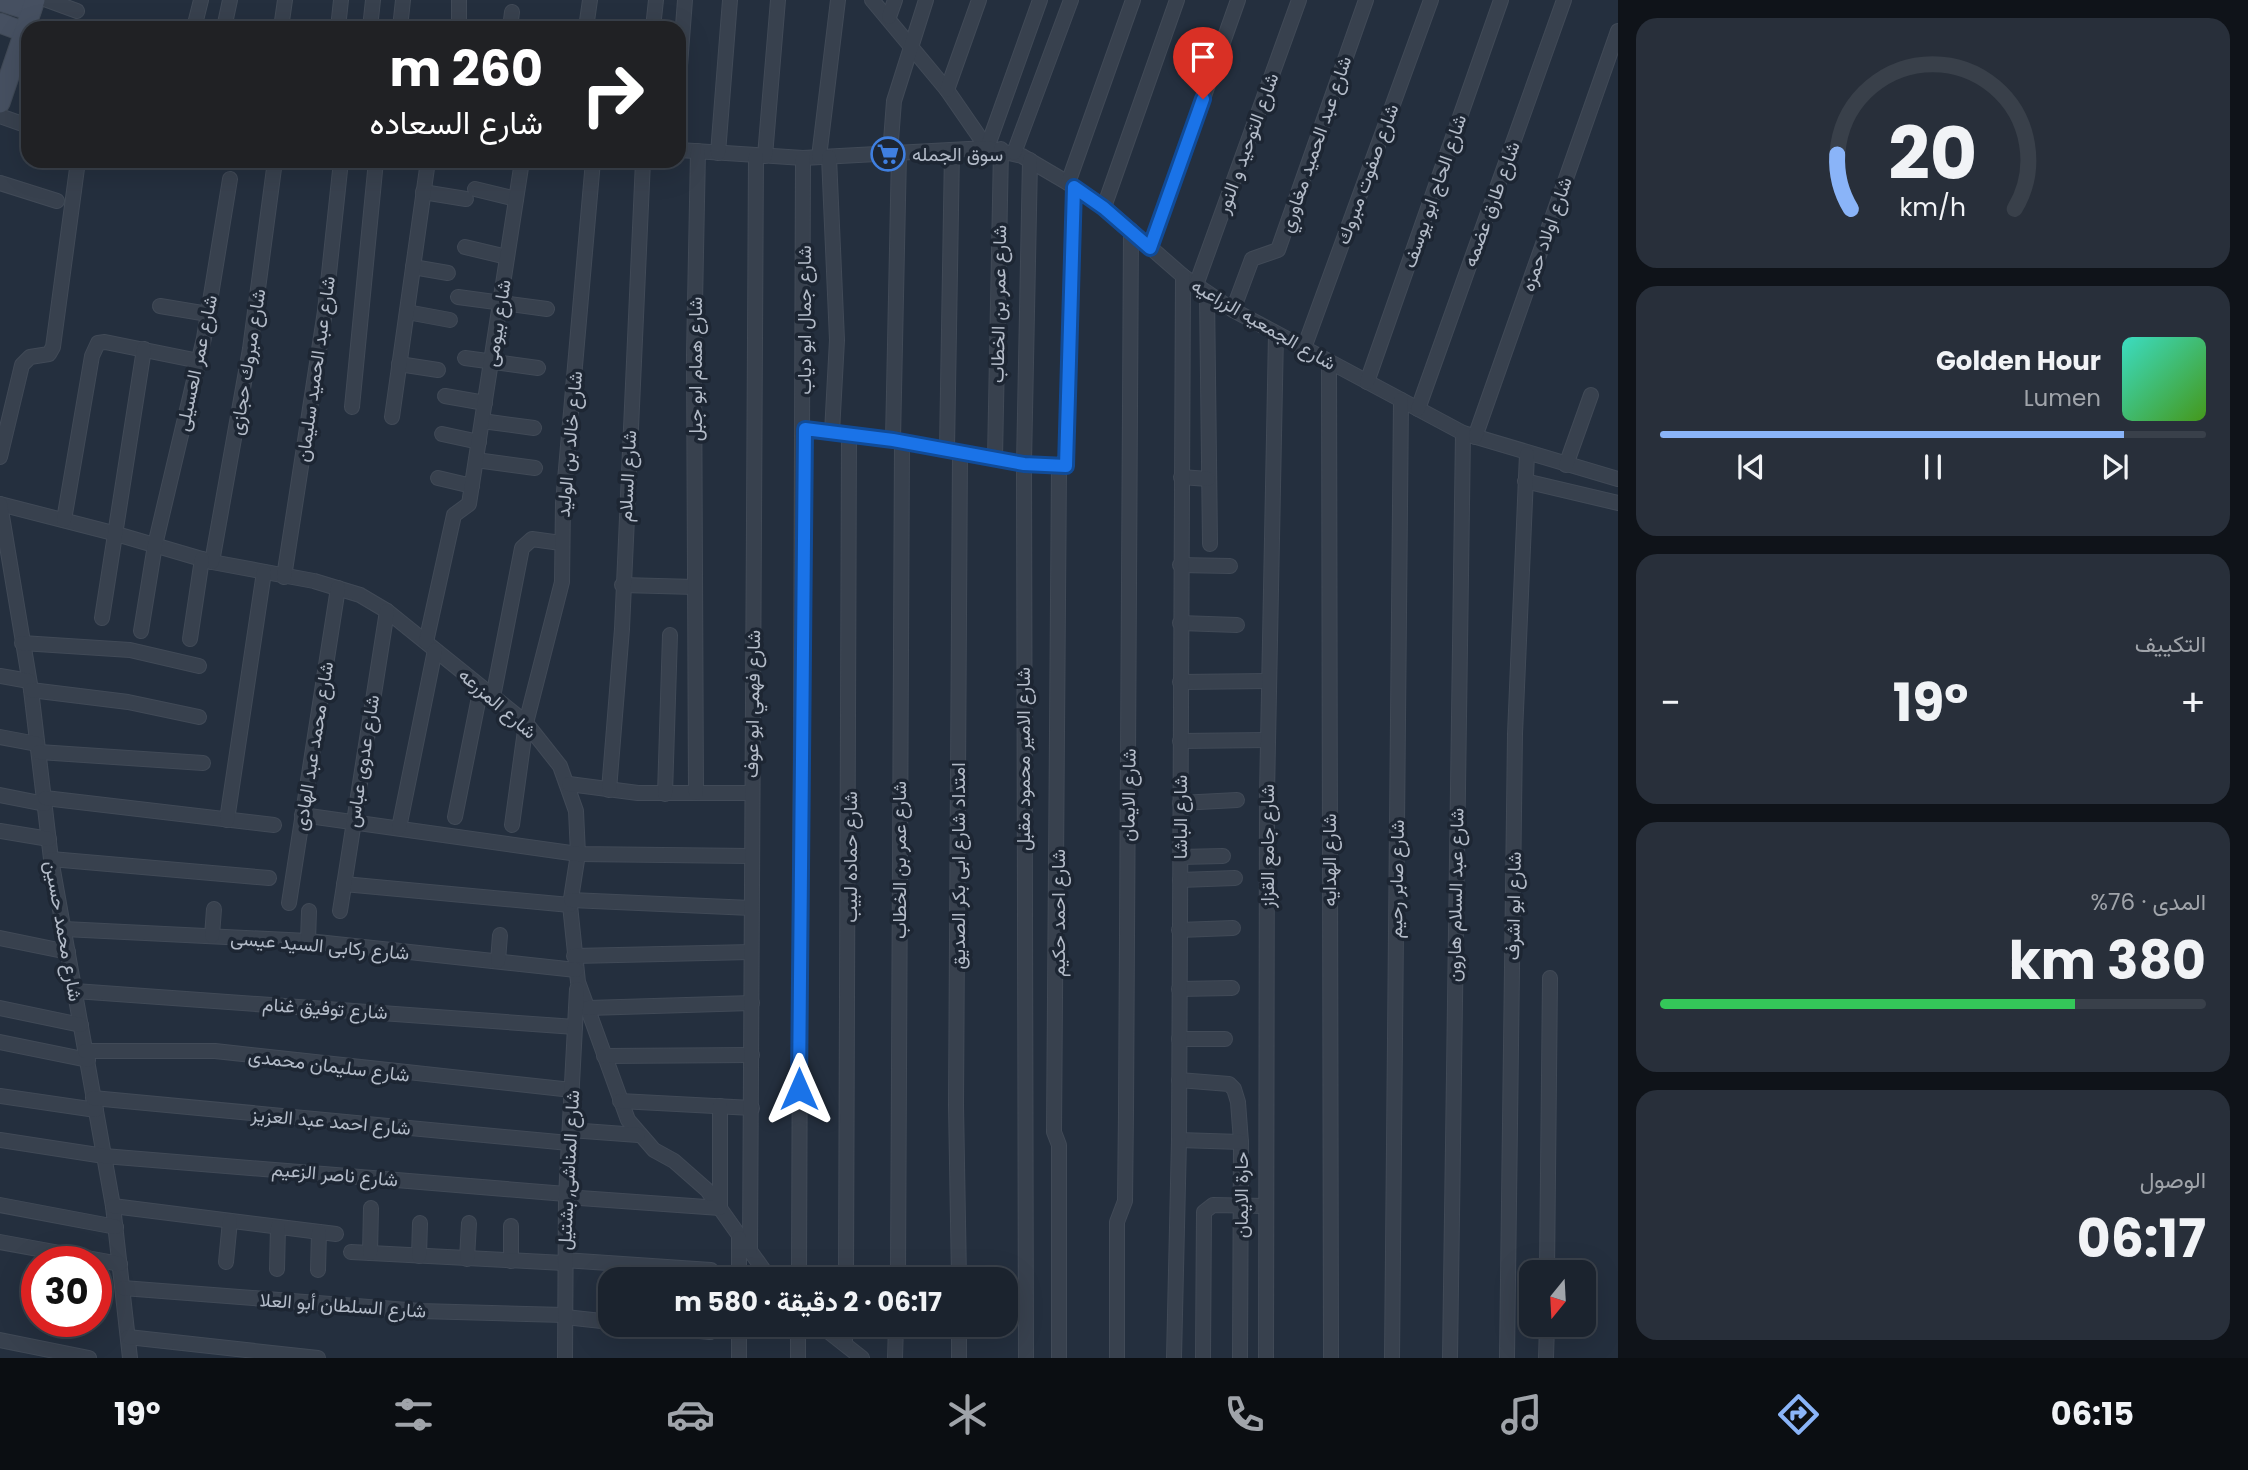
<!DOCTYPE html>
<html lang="ar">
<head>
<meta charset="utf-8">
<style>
  :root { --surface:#1b232e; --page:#282f3a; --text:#f1f3f6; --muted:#a0a4aa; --line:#39404a; --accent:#8ab4f8 }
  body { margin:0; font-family:Poppins,Vazirmatn,sans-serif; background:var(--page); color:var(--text); direction:rtl; height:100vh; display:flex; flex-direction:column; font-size:26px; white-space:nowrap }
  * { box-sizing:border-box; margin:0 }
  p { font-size:23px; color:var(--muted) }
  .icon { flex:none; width:38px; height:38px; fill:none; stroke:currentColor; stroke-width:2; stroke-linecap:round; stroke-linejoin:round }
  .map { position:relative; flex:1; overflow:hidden; direction:ltr }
  .sheet { display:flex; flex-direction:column; gap:18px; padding:18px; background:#0f1319; width:630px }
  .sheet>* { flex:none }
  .guide { position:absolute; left:21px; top:21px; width:665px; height:147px; border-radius:21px; box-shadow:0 7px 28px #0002,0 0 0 2px var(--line); direction:rtl; background:#202124; color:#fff; overflow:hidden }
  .needle { width:46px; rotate:198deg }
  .controls { position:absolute; left:1519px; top:1260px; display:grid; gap:14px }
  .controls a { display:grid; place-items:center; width:77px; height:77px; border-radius:14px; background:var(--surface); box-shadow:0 7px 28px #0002,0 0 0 2px var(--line); font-size:35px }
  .speed { position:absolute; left:21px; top:1246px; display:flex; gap:14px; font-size:35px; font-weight:700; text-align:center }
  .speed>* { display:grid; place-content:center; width:91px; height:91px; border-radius:50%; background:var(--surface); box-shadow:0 7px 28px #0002,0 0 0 2px var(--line); line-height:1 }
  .speed .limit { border:10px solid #d22; background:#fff; color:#111 }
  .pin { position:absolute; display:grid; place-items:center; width:60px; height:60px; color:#fff; margin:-72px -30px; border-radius:50% 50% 50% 0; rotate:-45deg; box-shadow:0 0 7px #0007 }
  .pin .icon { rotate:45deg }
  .me { position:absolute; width:77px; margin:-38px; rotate:0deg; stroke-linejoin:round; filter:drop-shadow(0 0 5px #0008) }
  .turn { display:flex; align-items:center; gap:24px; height:147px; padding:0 28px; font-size:32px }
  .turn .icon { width:91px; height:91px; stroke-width:2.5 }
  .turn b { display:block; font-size:49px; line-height:60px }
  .big { font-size:52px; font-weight:700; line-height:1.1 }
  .sheet .tile { flex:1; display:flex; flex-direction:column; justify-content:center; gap:10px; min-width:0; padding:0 24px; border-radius:21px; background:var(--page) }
  .sheet .dial { align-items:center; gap:0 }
  .dial svg { height:182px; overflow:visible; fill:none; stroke:var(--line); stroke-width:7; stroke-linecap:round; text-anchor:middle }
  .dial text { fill:var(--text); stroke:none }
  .song { display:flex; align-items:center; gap:21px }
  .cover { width:84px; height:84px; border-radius:10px; background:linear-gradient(135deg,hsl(170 70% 55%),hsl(100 70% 35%)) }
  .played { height:7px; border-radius:4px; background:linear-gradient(90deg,var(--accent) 85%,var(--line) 85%) }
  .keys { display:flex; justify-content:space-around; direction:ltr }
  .heat { display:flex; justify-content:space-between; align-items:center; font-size:38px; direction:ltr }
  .charge { height:10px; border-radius:5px; background:linear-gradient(90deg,#34c759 76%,var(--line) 0) }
  .trip { position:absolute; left:598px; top:1267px; width:420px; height:70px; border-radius:21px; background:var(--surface); box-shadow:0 7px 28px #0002,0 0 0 2px var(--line); font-weight:700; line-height:70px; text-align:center; direction:rtl }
  .menu { display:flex; height:112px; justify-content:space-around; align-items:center; background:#0b0e12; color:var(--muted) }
  .menu .icon { width:49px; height:49px }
  .menu .active { color:var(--accent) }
  .menu b { font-size:32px; color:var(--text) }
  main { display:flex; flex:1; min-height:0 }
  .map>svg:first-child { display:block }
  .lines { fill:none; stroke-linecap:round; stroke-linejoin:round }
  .street-casing { stroke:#414a57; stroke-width:16 }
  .secondary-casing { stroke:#414a57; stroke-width:21 }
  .street { stroke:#38414e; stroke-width:14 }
  .secondary { stroke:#465061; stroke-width:19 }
  .route-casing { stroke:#114b97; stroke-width:18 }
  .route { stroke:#1a73e8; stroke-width:12 }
  .labels { text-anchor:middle; stroke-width:7; stroke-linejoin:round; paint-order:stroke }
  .street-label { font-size:19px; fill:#b4bcc9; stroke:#1d2633 }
  .poi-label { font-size:19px; fill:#b4bcc9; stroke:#1d2633; text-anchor:start }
</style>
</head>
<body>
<main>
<section class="sheet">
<div class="tile dial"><svg viewBox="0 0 100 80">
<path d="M14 69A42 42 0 1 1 86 69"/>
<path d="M14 69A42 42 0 0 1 8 45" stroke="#8ab4f8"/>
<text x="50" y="56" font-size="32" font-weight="700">20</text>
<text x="50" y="72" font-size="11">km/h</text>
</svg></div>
<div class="tile">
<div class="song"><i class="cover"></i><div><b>Golden Hour</b><p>Lumen</p></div></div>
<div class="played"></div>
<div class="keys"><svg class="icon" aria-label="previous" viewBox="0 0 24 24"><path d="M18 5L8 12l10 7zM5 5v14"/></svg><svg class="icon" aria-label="pause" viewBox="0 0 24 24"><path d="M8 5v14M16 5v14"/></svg><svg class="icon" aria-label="next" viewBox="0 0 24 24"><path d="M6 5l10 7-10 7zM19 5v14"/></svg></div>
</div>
<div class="tile"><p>التكييف</p>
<div class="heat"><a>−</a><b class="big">19°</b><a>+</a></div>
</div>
<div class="tile"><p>المدى · 76%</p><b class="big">380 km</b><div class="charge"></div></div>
<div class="tile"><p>الوصول</p><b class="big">06:17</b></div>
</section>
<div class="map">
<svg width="1618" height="1358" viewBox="0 0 1618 1358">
  <rect width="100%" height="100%" fill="#242f3e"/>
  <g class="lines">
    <defs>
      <g id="street">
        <polyline points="47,0 77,11"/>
        <polyline points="459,0 459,28"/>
        <polyline points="872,0 947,90 987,148"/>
        <polyline points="889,17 895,0"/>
        <polyline points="194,28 201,0"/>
        <polyline points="224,28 230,0"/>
        <polyline points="281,28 285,0"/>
        <polyline points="338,28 341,0"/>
        <polyline points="370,28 373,0"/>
        <polyline points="400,28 403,0"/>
        <polyline points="510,28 512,12"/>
        <polyline points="586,28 590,0"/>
        <polyline points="653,28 656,0"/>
        <polyline points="679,79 685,0"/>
        <polyline points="947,90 979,0"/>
        <polyline points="0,116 28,126"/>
        <polyline points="987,148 1040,0"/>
        <polyline points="679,150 803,158 987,148 1022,156 1068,183 1104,207 1183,276 1233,310 1463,433 1618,479"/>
        <polyline points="718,153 730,0"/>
        <polyline points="1014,153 1071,0"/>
        <polyline points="890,154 894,101 926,0"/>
        <polyline points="765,156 778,0"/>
        <polyline points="819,157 838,0"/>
        <polyline points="829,157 837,340 832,432"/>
        <polyline points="0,183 57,201"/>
        <polyline points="1068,183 1133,0"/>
        <polyline points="475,189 516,199"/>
        <polyline points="423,192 466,199"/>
        <polyline points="1104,207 1177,0"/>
        <polyline points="465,247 507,257"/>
        <polyline points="1150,248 1238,0"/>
        <polyline points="413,267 448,273"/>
        <polyline points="1196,285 1299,0"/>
        <polyline points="1207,293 1210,544"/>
        <polyline points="458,297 547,309"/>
        <polyline points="160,306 208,314"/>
        <polyline points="1233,310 1252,259 1278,250 1366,0"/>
        <polyline points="407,312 450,320"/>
        <polyline points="1304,348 1431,0"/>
        <polyline points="465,358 538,368"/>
        <polyline points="1329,362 1331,1358"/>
        <polyline points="399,364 438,370"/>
        <polyline points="1367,382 1501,0"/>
        <polyline points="445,396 485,403"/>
        <polyline points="352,407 376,161"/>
        <polyline points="1418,409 1564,0"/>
        <polyline points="392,417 428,161"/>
        <polyline points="482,421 534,428"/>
        <polyline points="805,429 893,440 1024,464 1066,466 1074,187"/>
        <polyline points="442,434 479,442"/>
        <polyline points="1475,437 1618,31"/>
        <polyline points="893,440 899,153"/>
        <polyline points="947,449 952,151"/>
        <polyline points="0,457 22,365 30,357 49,354 53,347 78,161"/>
        <polyline points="995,459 1001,149"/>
        <polyline points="476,460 535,468"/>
        <polyline points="1566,465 1591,395"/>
        <polyline points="1059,467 1054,1132 1059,1145 1059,1358"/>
        <polyline points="1181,477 1208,479"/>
        <polyline points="438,478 472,486"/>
        <polyline points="1525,481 1618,503"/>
        <polyline points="0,504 113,533 212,562 314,581 360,595 387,611 526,723 560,766 576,811 578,854 570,905 578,982 628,1120 654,1150 674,1161 707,1190 770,1279"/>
        <polyline points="0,504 31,690 51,859 113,1206 130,1358"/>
        <polyline points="64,520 92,356 98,343 105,342 199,361"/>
        <polyline points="212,562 250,349 275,161"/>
        <polyline points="1180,565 1230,566"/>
        <polyline points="284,577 325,311 341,161"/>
        <polyline points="622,585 695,587"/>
        <polyline points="102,618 144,349"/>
        <polyline points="1180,623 1237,625"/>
        <polyline points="141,631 155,545 204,338 230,179"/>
        <polyline points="190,639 202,559"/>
        <polyline points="426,642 454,515 469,504 522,161"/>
        <polyline points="22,643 130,650 199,666"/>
        <polyline points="0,676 29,681"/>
        <polyline points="1180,682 1269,681"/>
        <polyline points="31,690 128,702 199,717"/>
        <polyline points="493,697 522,548 532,539 561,543"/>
        <polyline points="0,737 37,744"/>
        <polyline points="1180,741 1268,740"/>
        <polyline points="39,752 203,763"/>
        <polyline points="569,784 638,793 751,793"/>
        <polyline points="609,790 622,629 643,161"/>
        <polyline points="696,793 694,355 698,151"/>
        <polyline points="665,794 670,635"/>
        <polyline points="0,795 45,804"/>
        <polyline points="45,798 274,825"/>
        <polyline points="1180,803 1237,800"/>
        <polyline points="302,815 578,854 750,856"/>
        <polyline points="455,817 481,687"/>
        <polyline points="227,820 264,572"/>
        <polyline points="512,825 526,723 562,582 563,503 593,161"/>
        <polyline points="399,828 435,650"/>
        <polyline points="0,831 49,839"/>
        <polyline points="1180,857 1223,856"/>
        <polyline points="51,859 269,878"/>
        <polyline points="1180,880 1235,878"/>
        <polyline points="344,884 570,905"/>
        <polyline points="571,900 751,908"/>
        <polyline points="289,903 338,588"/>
        <polyline points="340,911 387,611"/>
        <polyline points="64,929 308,941 576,970"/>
        <polyline points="1179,930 1233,928"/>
        <polyline points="212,936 214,909"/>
        <polyline points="0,938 68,952"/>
        <polyline points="308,941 309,911"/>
        <polyline points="574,956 751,952"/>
        <polyline points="498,961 500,935"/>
        <polyline points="1179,989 1232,988"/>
        <polyline points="75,991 575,1027"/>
        <polyline points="0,1008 81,1025"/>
        <polyline points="588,1008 752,1003"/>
        <polyline points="1179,1039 1225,1039"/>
        <polyline points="0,1042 88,1060"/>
        <polyline points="85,1051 215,1051 572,1090"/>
        <polyline points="604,1056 752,1055"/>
        <polyline points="1179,1080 1229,1084 1234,1089 1238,1102 1241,1142 1240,1358"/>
        <polyline points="0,1096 96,1110"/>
        <polyline points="93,1098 569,1143"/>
        <polyline points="620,1101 752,1108"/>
        <polyline points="570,1130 638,1135"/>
        <polyline points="0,1140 104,1156 566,1194"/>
        <polyline points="1179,1140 1241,1142"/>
        <polyline points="566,1197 720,1208 720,1106"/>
        <polyline points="0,1205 116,1227"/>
        <polyline points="113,1206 336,1234"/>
        <polyline points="511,1226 511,1261"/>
        <polyline points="0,1242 120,1264"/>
        <polyline points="750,1251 756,156"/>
        <polyline points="351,1252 564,1263"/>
        <polyline points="370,1253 371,1208"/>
        <polyline points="419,1256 420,1223"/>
        <polyline points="467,1259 469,1223"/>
        <polyline points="564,1260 711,1270"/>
        <polyline points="226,1262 230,1221"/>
        <polyline points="277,1269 278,1227"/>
        <polyline points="318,1270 319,1232"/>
        <polyline points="1547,1272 1550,978"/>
        <polyline points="739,1279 739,1238"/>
        <path d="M799,1279C802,906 805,532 803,158"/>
        <polyline points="846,1279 849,434"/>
        <polyline points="898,1279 902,442"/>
        <polyline points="959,1279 956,1105 960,452"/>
        <polyline points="123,1288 420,1311 564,1315"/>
        <polyline points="565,1317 611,1322"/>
        <polyline points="636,1325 710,1332"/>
        <polyline points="820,1325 862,1358"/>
        <polyline points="128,1337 318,1358"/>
        <polyline points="0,1340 89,1358"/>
        <polyline points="845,1344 845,1325"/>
        <polyline points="565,1358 566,1197 577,989"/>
        <polyline points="739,1358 739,1325"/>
        <polyline points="798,1358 798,1325"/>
        <polyline points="895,1358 896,1325"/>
        <polyline points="959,1358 959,1325"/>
        <polyline points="1026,1358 1024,464 1030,160"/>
        <polyline points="1117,1358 1117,1222 1125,1201 1126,1113 1131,230"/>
        <polyline points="1174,1358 1179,1140 1183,276"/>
        <polyline points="1203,1358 1204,1212 1213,1205 1266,1206"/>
        <polyline points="1266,1358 1267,794 1276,334"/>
        <polyline points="1392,1358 1401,400"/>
        <polyline points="1450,1358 1463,433"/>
        <polyline points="1507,1358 1515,734 1527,454"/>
        <polyline points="1546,1358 1547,1325"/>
      </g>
      <g id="secondary">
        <polyline points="0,1 31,11"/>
        <polyline points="0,23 24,32"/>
        <polyline points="0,103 35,0"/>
      </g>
    </defs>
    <!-- street casing -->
    <use href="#street" class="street-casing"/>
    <!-- secondary casing -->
    <use href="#secondary" class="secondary-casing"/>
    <!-- street -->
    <use href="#street" class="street"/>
    <!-- secondary -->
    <use href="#secondary" class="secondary"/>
  </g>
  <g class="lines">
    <defs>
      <polyline id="route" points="799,1089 805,429 893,440 1024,464 1066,466 1074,187 1104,208 1150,248 1203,99"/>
    </defs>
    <!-- route casing -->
    <use href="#route" class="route-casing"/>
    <!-- route -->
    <use href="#route" class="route"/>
  </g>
  <!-- icons -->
  <defs>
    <symbol id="supermarket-ring" viewBox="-11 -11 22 22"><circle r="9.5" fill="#1d2633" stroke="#3f7fe0" stroke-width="1.5"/><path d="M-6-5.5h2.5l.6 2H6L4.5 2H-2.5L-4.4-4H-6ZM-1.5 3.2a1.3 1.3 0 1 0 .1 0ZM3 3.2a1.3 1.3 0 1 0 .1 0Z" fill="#3f7fe0"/></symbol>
  </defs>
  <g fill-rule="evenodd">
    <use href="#supermarket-ring" x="869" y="135" width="38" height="38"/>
  </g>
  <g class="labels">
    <!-- street labels -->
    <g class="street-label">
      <text transform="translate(1247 143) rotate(-70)" y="7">شارع التوحيد و النور</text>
      <text transform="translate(1315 144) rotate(-71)" y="7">شارع عبد الحميد مغاوري</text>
      <text transform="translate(1367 174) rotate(-70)" y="7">شارع صفوت مبروك</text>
      <text transform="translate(1434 191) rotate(-71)" y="7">شارع الحاج ابو يوسف</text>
      <text transform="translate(1491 204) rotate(-70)" y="7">شارع طارق عضمه</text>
      <text transform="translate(1546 234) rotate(-71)" y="7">شارع اولاد حمزه</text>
      <text transform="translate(998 304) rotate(-89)" y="7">شارع عمر بن الخطاب</text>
      <text transform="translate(804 320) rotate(-90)" y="7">شارع جمال ابو دياب</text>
      <text transform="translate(497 323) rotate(-81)" y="7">شارع بيومى</text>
      <text transform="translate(1264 324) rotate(30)" y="7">شارع الجمعيه الزراعيه</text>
      <text transform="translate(247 362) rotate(-81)" y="7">شارع مبروك حجازى</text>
      <text transform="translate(196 363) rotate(-78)" y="7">شارع عمر العسيلى</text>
      <text transform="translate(315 369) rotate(-82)" y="7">شارع عبد الحميد سليمان</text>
      <text transform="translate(695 369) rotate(-90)" y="7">شارع همام ابو جبل</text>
      <text transform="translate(569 444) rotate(-85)" y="7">شارع خالد بن الوليد</text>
      <text transform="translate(627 476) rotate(-87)" y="7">شارع السلام</text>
      <text transform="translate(498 703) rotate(41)" y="7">شارع المزرعه</text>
      <text transform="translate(752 704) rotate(-89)" y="7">شارع فهمي ابو عوف</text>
      <text transform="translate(313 746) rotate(-81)" y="7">شارع محمد عبد الهادى</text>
      <text transform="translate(1023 759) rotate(-90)" y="7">شارع الامير محمود مقبل</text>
      <text transform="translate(362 761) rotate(-81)" y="7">شارع عدوى عباس</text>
      <text transform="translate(1128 795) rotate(-89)" y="7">شارع الايمان</text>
      <text transform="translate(1180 817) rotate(-90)" y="7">شارع الباشا</text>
      <text transform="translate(1267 846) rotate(-90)" y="7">شارع جامع القزاز</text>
      <text transform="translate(850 857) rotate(-90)" y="7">شارع حماده لبيب</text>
      <text transform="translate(899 860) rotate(-90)" y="7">شارع عمر بن الخطاب</text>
      <text transform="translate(1329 860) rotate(-90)" y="7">شارع الهدايه</text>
      <text transform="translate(958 866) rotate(-90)" y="7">امتداد شارع ابى بكر الصديق</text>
      <text transform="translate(1396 879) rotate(-89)" y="7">شارع صابر رحيم</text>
      <text transform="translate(1455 895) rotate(-89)" y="7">شارع عبد السلام هارون</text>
      <text transform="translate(1513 906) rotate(-89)" y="7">شارع ابو اشرف</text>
      <text transform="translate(1058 913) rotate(-90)" y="7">شارع احمد حكيم</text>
      <text transform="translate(64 931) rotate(80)" y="7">شارع محمد حسين</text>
      <text transform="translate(320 945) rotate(5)" y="7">شارع ركابى السيد عيسى</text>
      <text transform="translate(325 1008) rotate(4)" y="7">شارع توفيق غنام</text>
      <text transform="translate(329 1065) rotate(7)" y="7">شارع سليمان محمدى</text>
      <text transform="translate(331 1121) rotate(5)" y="7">شارع احمد عبد العزيز</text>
      <text transform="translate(568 1170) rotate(-87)" y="7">شارع المناشى, بشتيل</text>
      <text transform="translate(335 1174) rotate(5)" y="7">شارع ناصر الزعيم</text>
      <text transform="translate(1241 1195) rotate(-90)" y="7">حارة الايمان</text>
      <text transform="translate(343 1305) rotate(4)" y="7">شارع السلطان أبو العلا</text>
    </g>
    <!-- poi labels -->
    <g class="poi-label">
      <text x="912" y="161">سوق الجمله</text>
    </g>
  </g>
</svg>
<div class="controls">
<a><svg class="needle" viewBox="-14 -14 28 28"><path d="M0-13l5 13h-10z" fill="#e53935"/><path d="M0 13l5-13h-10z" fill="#a0a4aa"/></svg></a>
</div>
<div class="speed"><div class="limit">30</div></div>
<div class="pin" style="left:1203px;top:99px;background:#d93025"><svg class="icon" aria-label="arrive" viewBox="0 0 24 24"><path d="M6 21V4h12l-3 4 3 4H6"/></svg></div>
<svg class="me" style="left:799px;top:1089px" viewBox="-20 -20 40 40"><path d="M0-17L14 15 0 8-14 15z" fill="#1a73e8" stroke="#fff" stroke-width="4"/></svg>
<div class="trip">06:17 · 2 دقيقة · 580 m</div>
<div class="guide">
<div class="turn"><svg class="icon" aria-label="right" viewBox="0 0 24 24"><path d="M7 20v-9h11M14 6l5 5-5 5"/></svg><div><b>260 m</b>شارع السعاده</div></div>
</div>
</div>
</main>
<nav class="menu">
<b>06:15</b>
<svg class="icon active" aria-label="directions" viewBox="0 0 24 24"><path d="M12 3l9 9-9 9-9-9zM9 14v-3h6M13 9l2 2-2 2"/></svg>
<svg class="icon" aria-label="music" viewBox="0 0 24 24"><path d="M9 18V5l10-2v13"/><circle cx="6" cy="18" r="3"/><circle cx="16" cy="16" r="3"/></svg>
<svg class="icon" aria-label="phone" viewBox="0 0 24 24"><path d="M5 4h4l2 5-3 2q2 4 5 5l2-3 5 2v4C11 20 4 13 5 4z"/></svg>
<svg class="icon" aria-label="climate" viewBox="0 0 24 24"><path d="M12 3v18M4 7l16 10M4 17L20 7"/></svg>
<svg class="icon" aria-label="car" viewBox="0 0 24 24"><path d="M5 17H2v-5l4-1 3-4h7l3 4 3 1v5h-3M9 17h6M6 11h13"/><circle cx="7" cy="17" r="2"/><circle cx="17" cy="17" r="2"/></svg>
<svg class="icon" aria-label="filters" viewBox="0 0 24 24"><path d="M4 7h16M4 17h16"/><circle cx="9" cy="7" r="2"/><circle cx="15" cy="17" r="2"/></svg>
<b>19°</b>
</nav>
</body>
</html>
